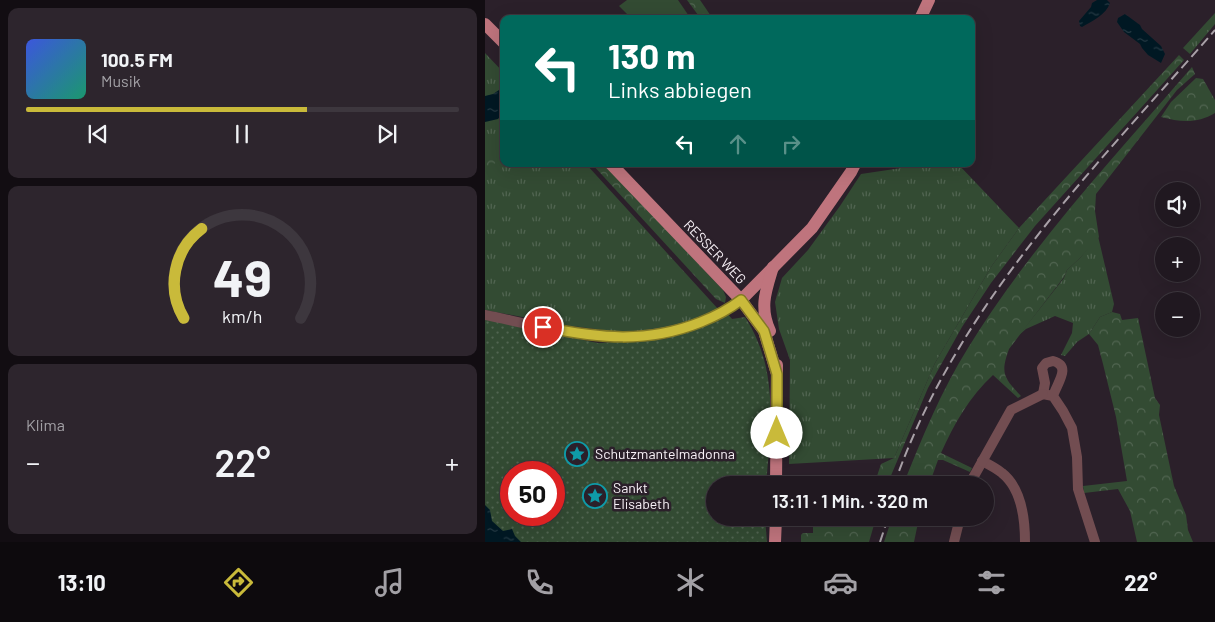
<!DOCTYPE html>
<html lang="de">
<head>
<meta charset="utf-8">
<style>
  :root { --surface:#201820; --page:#2d252d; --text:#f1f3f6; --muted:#a2a0a5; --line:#3d373e; --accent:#c9ba3a }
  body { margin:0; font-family:Barlow,sans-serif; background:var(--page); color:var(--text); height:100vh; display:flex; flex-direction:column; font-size:19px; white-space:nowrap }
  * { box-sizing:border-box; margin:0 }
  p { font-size:16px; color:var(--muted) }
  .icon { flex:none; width:28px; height:28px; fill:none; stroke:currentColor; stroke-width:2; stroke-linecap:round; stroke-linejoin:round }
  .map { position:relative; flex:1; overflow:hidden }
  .side { display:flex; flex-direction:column; gap:8px; padding:8px; background:#120d12; width:485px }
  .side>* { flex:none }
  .top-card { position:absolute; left:15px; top:15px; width:475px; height:152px; border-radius:10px; box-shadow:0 5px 20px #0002,0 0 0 1px var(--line); background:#00695c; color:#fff; overflow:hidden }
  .buttons { position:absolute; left:670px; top:182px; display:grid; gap:10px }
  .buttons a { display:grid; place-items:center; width:45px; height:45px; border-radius:50%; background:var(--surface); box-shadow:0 5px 20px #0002,0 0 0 1px var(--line); font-size:25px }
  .speed { position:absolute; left:15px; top:461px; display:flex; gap:10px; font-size:25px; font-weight:700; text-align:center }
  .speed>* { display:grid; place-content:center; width:65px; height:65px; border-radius:50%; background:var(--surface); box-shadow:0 5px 20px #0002,0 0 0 1px var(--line); line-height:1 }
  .speed .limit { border:8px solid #d22; background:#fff; color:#111 }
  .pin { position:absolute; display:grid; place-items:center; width:42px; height:42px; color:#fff; margin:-21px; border:2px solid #fff; border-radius:50%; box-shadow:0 1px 5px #0007 }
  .me { position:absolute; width:55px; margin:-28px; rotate:0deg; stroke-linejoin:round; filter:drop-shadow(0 0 4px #0008) }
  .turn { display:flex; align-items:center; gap:18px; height:105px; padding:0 25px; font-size:22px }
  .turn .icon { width:65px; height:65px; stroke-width:2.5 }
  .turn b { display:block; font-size:35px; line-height:42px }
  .lanes { display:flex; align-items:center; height:48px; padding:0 25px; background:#0003; justify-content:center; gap:25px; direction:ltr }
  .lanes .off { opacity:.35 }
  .big { font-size:38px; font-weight:600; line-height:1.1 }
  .side .tile { flex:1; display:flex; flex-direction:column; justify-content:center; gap:8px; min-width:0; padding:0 18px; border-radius:10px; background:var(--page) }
  .side .dial { align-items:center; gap:0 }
  .dial svg { height:130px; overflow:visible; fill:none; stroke:var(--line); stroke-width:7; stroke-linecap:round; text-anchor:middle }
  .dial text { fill:var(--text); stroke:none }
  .song { display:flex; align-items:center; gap:15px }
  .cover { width:60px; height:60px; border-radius:8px; background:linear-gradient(135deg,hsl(230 70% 55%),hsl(160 70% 35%)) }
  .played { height:5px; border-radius:2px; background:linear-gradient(90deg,var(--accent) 65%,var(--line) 65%) }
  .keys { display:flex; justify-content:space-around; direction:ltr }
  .heat { display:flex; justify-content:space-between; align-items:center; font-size:28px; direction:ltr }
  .trip { position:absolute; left:221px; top:476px; width:288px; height:50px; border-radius:25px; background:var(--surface); box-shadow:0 5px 20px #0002,0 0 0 1px var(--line); font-weight:600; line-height:50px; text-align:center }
  .menu { display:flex; height:80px; justify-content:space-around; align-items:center; background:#0d0a0d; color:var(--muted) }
  .menu .icon { width:35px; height:35px }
  .menu .on { color:var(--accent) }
  .menu b { font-size:22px; color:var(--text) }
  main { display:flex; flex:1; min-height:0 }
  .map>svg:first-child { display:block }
  .grass { fill:url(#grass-tufts) }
  .forest { fill:url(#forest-crowns) }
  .park { fill:url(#park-dots); fill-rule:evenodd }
  .garden { fill:#334b33 }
  .water { fill:url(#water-ripples) }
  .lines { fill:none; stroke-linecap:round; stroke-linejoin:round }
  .minor { stroke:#724d51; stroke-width:10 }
  .major { stroke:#bf747d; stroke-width:12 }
  .rail { stroke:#a9a1a8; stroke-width:2; stroke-dasharray:10 5; stroke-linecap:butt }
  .route-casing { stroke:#837926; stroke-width:12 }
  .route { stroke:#c9ba3a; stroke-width:9 }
  .labels { text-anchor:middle; stroke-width:5; stroke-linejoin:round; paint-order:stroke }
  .street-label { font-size:14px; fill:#f9f2f8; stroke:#2b202a }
  .poi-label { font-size:14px; fill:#f9f2f8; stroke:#2b202a; text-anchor:start }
</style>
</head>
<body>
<main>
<section class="side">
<div class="tile">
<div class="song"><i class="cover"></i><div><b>100.5 FM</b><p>Musik</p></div></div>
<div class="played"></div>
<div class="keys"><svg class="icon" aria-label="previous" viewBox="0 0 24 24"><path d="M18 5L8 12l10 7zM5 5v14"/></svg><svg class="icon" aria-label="pause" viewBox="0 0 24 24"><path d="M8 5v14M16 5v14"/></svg><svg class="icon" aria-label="next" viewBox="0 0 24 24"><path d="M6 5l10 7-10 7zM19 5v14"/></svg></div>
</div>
<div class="tile dial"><svg viewBox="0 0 100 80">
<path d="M14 69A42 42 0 1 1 86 69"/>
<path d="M14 69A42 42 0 0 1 25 14" stroke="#c9ba3a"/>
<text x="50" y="56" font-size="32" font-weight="700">49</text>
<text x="50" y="72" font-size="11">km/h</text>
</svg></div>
<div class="tile"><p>Klima</p>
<div class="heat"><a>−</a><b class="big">22°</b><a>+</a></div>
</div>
</section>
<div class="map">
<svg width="730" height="542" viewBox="0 0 730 542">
  <defs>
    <pattern id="grass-tufts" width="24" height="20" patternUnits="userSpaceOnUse" patternTransform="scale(1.25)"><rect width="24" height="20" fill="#334b33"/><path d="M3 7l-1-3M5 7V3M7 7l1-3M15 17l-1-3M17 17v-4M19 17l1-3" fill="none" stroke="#516551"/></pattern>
    <pattern id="forest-crowns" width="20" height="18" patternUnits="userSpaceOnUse" patternTransform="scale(1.25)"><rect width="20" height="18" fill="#334b33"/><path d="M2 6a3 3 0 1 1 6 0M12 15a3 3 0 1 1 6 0" fill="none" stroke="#516551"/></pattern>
    <pattern id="park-dots" width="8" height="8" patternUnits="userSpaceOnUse" patternTransform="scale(1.25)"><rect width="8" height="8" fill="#334b33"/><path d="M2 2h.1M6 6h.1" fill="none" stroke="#516551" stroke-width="1.8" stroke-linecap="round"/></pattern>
    <pattern id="water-ripples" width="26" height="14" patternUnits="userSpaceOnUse" patternTransform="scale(1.25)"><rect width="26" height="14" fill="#001823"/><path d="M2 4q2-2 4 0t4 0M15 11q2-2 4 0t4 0" fill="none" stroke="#263a44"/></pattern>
  </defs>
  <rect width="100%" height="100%" fill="#2b202a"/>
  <!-- grass -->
  <g class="grass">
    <polygon points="730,13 730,24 705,54 698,48"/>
    <polygon points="0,53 19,73 19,164 101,164 234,310 213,319 172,331 126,331 79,325 0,310"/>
    <polygon points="443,164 473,164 534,228 506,267 450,363 409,458 304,464 305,360 294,329 290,302 297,278 323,250 355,206 376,174"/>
    <polygon points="613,236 629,304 627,312 615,317 604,334 592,342 580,356 576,355 587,333 588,323 570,316 541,329 534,335 579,278 582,270 595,258"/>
  </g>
  <!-- forest -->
  <g class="forest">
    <polygon points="202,0 215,0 228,19 216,19"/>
    <polygon points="694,55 699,60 550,226 506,283 477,327 443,388 402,485 389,485 396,464 409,458 450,363 506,267 534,228"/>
    <path d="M707,67L710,74L692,90L611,194L610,211L614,237L595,258L582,270L579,277L524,349C515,374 519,378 536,396L533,398L508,375C485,396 469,424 456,453L487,468L485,472L458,460H453L444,485H418C437,438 456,391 483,348C545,247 629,157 707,67Z"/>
    <path d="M711,78L718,79L730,100V113C712,124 695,122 676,117L686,102Z"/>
    <polygon points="0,146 9,151 19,147 19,160 0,167"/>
    <polygon points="107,164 120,164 238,290 241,297 240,303 231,299"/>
    <polygon points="627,312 635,314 637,320 653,318 670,398 675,405 674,415 689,486 701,515 703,530 708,542 652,542 645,511 633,489 599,493 598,486 642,481 631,417 618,364 613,345 604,334 615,317"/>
    <polygon points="378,518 391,518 384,542 316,542 316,535 318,533 328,533 328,527 375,525"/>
    <polygon points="407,518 434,518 429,542 399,542"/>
  </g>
  <!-- park -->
  <path class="park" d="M242,313L247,319L260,317C294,370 286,425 281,485H230V518H280L282,542H0V318L44,329L113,343L180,339ZM26,472H69V515H26Z"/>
  <!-- garden -->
  <polygon class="garden" points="142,0 193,0 206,19 147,19 134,6"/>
  <!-- water -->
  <g class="water">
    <path d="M612,0H622L625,3C621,15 607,21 597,27L595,26L594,21L606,7L607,3Z"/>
    <polygon points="640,14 655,25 657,29 676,46 680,54 676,63 663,55 657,48 655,44 639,32 632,22 633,18"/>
    <polygon points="14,90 19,95 19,112 13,119 0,122 0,96 8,94"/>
    <polygon points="0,505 5,510 7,521 18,531 27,529 30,536 36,542 0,542"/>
  </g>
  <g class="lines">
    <!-- minor -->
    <g class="minor">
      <path d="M0,315C73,330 143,351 215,322C230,316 243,310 256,300"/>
      <path d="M568,396C572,383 587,366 568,361L561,363L557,368L560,383L558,394L568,396L578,411L587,428L592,457L593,489L610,542"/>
      <path d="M497,461C503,464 511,468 517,473C536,488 540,519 540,542"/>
      <polyline points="484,485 526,410 558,394"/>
      <polyline points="469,542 475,518"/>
    </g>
    <!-- major -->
    <g class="major">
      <polyline points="435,19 444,0"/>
      <polyline points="0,24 19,43"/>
      <polyline points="126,164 256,300 279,331 292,374"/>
      <polyline points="256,300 327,228 366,172 370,164"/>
      <path d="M285,331C274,307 281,290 288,267"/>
      <polyline points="291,485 292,365"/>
      <polyline points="290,542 291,518"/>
    </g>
    <!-- rail -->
    <g class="rail">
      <path d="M409,485C472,304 607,171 730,30"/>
      <polyline points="395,542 403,518"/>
    </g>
  </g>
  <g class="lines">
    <defs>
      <path id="route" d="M58,327C114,338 161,344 216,322C231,316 243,310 256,300L279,331L292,374V433"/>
    </defs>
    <!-- route casing -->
    <use href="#route" class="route-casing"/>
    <!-- route -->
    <use href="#route" class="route"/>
  </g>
  <!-- icons -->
  <defs>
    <symbol id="sight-ring" viewBox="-11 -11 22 22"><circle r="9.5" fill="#2b202a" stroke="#0f9aa8" stroke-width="1.5"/><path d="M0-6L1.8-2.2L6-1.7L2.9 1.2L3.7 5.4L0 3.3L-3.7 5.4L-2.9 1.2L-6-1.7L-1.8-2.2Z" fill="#0f9aa8"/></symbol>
  </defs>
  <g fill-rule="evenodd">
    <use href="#sight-ring" x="78" y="440" width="28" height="28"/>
    <use href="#sight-ring" x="96" y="482" width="28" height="28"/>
  </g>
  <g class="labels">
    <!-- street labels -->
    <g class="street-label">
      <text transform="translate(230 252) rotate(46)" y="5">RESSER WEG</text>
    </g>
    <!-- poi labels -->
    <g class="poi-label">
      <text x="110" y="459">Schutzmantelmadonna</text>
      <text x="128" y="493">Sankt<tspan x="128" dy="16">Elisabeth</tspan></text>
    </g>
  </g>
</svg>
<div class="buttons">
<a><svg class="icon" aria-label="sound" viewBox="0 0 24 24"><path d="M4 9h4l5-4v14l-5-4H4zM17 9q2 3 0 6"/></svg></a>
<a>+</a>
<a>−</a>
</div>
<div class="speed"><div class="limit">50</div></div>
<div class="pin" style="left:58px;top:327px;background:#d93025"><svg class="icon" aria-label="arrive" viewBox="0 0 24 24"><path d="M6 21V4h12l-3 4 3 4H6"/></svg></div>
<svg class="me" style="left:292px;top:433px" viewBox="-20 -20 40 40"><circle r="19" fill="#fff"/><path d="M0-13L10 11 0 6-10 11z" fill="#c9ba3a"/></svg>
<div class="trip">13:11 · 1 Min. · 320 m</div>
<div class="top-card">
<div class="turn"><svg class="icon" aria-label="left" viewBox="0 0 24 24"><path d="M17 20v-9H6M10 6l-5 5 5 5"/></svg><div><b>130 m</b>Links abbiegen</div></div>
<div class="lanes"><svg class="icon" aria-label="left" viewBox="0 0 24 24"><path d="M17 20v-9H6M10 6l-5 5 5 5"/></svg><svg class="icon off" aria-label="ahead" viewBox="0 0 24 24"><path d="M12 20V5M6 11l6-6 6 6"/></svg><svg class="icon off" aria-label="right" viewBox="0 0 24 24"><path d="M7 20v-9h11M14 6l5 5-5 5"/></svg></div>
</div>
</div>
</main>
<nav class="menu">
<b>13:10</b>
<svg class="icon on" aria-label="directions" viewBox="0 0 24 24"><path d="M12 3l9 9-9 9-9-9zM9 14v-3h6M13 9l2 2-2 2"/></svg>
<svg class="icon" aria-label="music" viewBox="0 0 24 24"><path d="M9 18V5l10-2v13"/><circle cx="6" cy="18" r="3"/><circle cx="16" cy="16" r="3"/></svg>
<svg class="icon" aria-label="phone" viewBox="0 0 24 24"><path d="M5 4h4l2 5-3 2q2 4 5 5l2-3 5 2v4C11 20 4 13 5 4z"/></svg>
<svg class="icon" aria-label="climate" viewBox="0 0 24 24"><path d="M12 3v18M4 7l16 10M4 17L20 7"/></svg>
<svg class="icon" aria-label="car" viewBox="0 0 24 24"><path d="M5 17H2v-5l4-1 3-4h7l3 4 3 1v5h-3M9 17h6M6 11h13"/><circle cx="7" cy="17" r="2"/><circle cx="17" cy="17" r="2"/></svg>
<svg class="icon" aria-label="filters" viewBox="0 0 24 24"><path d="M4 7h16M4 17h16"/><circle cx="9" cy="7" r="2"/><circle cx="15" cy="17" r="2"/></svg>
<b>22°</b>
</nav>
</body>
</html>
